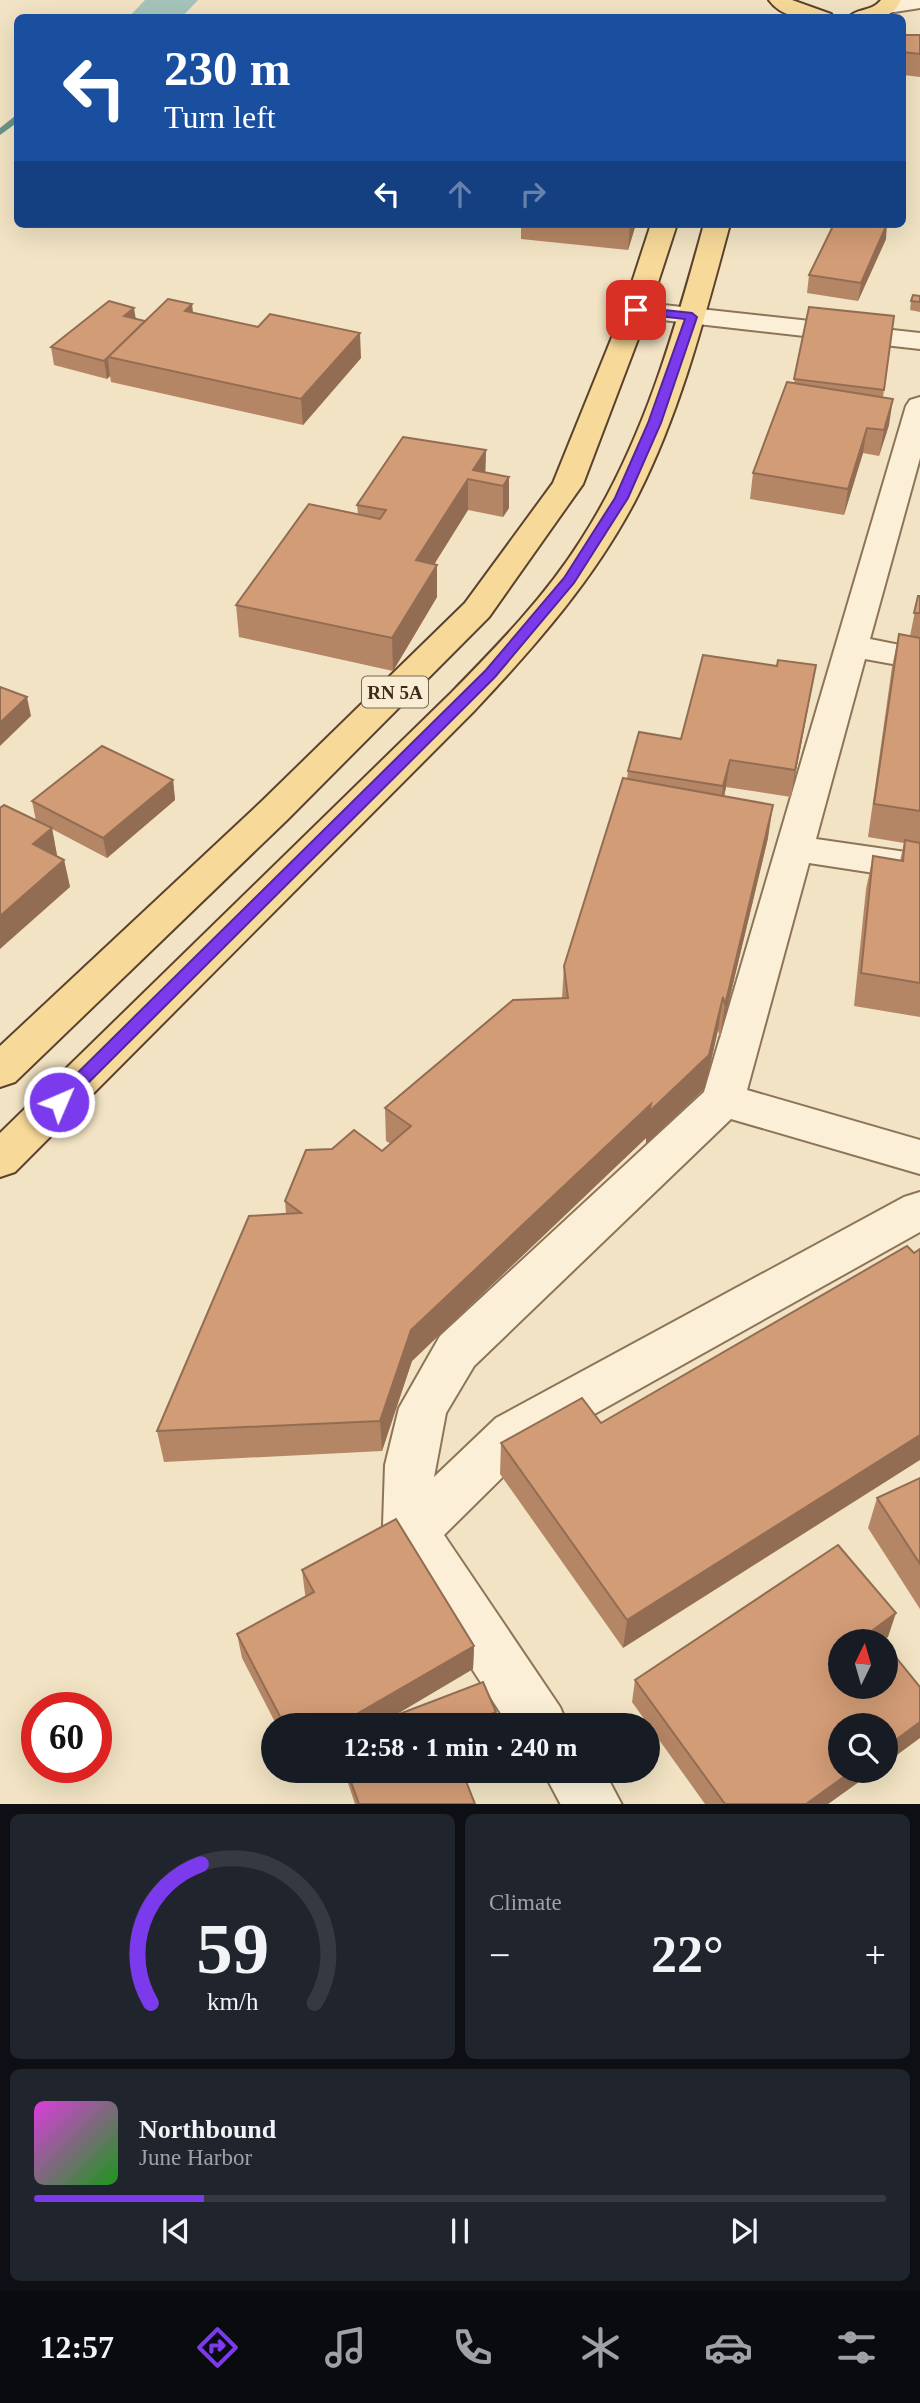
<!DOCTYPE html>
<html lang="en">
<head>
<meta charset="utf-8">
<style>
  :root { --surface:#171b24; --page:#20242c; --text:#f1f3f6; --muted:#9ea1a6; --line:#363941; --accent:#7c3aed }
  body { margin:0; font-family:Georgia,serif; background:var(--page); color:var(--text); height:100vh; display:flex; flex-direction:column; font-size:26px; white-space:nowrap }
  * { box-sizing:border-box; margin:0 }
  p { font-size:23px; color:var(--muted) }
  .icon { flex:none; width:38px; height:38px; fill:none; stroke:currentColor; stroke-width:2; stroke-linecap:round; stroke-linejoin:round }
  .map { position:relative; height:1804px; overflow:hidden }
  .drawer { display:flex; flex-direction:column; gap:10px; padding:10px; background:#0d0f14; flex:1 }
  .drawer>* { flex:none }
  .banner { position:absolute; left:14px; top:14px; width:892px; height:214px; border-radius:10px; box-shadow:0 7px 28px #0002; background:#1a4fa0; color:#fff; overflow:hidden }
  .needle { width:46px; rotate:5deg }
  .fabs { position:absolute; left:828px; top:1629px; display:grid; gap:14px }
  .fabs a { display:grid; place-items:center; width:70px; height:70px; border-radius:50%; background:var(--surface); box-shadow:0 7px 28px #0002; font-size:35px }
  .speed { position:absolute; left:21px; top:1692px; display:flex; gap:14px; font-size:35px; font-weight:700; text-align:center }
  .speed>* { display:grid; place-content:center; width:91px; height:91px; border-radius:50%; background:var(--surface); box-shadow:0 7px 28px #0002; line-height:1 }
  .speed .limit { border:10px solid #d22; background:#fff; color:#111 }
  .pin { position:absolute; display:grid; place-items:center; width:60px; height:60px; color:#fff; margin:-30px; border-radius:14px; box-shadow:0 4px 10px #0006 }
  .me { position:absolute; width:77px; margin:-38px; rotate:45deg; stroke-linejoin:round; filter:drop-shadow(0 0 5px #0008) }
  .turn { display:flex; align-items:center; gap:24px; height:147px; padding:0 35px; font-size:32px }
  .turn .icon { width:91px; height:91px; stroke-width:2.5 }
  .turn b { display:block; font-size:49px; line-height:60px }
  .lanes { display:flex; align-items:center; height:66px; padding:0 35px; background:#0003; justify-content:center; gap:35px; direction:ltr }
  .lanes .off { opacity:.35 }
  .big { font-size:52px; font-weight:700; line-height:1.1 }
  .drawer .widget { flex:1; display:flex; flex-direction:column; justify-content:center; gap:10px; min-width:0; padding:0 24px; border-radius:10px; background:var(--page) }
  .drawer .dial { align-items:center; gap:0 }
  .dial svg { height:182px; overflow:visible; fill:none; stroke:var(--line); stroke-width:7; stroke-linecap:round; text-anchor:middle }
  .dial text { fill:var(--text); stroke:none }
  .song { display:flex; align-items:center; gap:21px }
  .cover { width:84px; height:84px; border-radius:10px; background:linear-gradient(135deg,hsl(300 70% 55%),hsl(120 70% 35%)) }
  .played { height:7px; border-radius:4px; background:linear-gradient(90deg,var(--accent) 20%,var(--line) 20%) }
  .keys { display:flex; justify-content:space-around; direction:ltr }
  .heat { display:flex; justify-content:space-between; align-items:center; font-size:38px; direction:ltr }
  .drawer .tiles { flex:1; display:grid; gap:10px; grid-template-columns:1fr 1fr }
  .widget:last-child { grid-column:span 2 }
  .trip { position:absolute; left:261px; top:1713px; width:399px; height:70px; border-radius:35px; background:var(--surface); box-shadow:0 7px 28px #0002; font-weight:700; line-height:70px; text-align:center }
  .menu { display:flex; height:112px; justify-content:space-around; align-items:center; background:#090b0e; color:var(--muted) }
  .menu .icon { width:49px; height:49px }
  .menu .active { color:var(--accent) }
  .menu b { font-size:32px; color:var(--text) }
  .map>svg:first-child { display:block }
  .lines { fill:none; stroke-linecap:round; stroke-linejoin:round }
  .stream { fill:#6b9389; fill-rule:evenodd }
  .river { fill:#a6c4bb; fill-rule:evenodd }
  .minor-casing { stroke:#8d7458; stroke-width:4 }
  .major-casing { stroke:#5b422d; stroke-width:4 }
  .minor { fill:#fbf0d7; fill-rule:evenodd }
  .major { fill:#f7d999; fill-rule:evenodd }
  .wall { fill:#b58665 }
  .shaded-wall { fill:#936d53 }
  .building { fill:#d29c76; stroke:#936d53; stroke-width:2 }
  .route { fill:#7c3aed; stroke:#51269a; stroke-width:2 }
  .labels { text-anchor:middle; stroke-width:7; stroke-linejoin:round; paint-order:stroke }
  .shield { fill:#f8edd3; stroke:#746654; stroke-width:2 }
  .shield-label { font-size:19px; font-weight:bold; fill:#3c2c1d }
</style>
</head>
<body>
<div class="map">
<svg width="920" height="1805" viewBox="0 0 920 1805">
  <rect width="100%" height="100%" fill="#f1e3c3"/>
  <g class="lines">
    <!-- stream -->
    <polygon class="stream" points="15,116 18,116 18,122 0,135 0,128"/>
    <!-- river -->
    <polygon class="river" points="145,0 198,0 181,18 128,18"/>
    <defs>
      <g id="minor">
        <polygon points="893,0 920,0 920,8 888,13 881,11 878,7 881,3"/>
        <polygon points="636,302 920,333 920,349 627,316 623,310 627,304"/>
        <polygon points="920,397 920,458 870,639 920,649 920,669 865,659 816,839 920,854 920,880 809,863 747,1090 920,1140 920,1174 731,1119 474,1366 446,1413 434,1477 496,1418 904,1197 920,1192 920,1232 530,1450 444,1535 560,1707 568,1726 509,1726 390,1542 383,1525 385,1465 399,1408 440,1336 704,1092 906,406 910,400"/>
        <polygon points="543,1771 604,1771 622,1805 561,1805"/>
      </g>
      <g id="major">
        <path d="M769,0H792L831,14L834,18C811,18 784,21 769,0Z"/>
        <path d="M881,0H901C890,23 870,18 848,18C856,8 872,12 881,0Z"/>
        <polygon points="651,224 677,224 649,310 583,484 489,617 287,820 15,1082 0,1087 0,1046 261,802 465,603 553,483 623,310"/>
        <path d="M704,224H730C705,316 681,410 638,495C597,576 536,645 475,710L15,1172L0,1177V1133L450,694C497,646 545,597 581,540C643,444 674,333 704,224Z"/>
      </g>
    </defs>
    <!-- minor casing -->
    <use href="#minor" class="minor-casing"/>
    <!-- major casing -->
    <use href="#major" class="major-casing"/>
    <!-- minor -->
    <use href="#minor" class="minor"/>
    <!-- major -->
    <use href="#major" class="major"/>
  </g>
  <!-- wall -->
  <g class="wall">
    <polygon points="903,35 920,35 920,77 903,75"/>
    <polygon points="521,224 636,224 628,250 521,239"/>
    <polygon points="886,239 858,301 807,293 809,275"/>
    <polygon points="920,296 920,312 910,310 911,301"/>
    <polygon points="809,307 894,316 883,397 889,425 879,456 863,453 844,515 750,499 753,473 794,383"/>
    <polygon points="193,313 361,358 303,425 111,382 110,376 107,379 54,365 51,347 136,319 145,321"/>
    <polygon points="486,450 485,472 509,477 509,508 503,517 468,510 434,564 437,565 437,597 393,671 239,637 236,605 358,514 357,505"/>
    <polygon points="918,596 920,596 920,1017 854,1006 866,889 873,856 900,861 904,843 868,837 892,667 899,634 910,636"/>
    <polygon points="816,665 791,797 726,787 724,796 768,838 720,1038 718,1030 705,1088 646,1144 646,1138 412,1361 382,1451 164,1462 157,1431 286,1214 285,1201 382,1151 391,1144 386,1141 385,1108 562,998 564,966 627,779 628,771 681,739 777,666"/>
    <polygon points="173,780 175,800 107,858 52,829 57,856 64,860 70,887 36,821 32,801"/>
    <polygon points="907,1246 623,1648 500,1474 501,1443 601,1423"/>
    <polygon points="920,1478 920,1609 868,1528 877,1498"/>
    <polygon points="302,1570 474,1646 473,1669 393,1716 496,1712 495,1726 277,1726 242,1658 237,1634 306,1597 305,1594"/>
    <polygon points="888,1637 882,1641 840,1771 874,1771 828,1804 705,1804 632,1702 635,1680"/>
    <polygon points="344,1771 462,1771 475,1804 355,1804"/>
  </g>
  <!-- shaded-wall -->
  <g class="shaded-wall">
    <polygon points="630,224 636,224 628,250"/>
    <polygon points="887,224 886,239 858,301 861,283"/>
    <polygon points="192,304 195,329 185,311"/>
    <polygon points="134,308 137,326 124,316"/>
    <polygon points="360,333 361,358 303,425 301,399"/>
    <polygon points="108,358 110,376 107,379 104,361"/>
    <polygon points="893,399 889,425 879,456 884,430"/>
    <polygon points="867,428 863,453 844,515 848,489"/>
    <polygon points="486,450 485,482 473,470"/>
    <polygon points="509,477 509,508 503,517 503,486"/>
    <polygon points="468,479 468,510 417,592 416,560"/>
    <polygon points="437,565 437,597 393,671 392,638"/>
    <polygon points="816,665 811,692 791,797 795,770"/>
    <polygon points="27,697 31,716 0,746 0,723"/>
    <polygon points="730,760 726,787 720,814 723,786"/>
    <polygon points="173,780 175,800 107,858 103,838"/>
    <polygon points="773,805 768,838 720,1038 725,1005"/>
    <polygon points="52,828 57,855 38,872 33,844"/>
    <polygon points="64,860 70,887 0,949 0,916"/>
    <polygon points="723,997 718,1030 705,1088 646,1144 646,1138 412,1361 382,1451 380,1421 411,1330"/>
    <polygon points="920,1435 920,1460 623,1648 627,1620"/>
    <polygon points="896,1613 888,1637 881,1642 873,1630"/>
    <polygon points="474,1646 473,1669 377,1726 336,1726"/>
    <polygon points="496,1712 495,1726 462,1726"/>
    <polygon points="920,1722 920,1738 886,1763 886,1747"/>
    <polygon points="852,1771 874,1771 828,1804 806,1804"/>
  </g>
  <!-- building -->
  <g class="building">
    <polygon points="903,35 920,35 920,54 903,52"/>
    <polygon points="834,224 887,224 861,283 809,275"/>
    <polygon points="913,295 920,296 920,302 911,301"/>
    <polygon points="168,299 192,304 185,311 258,327 270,314 360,333 301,399 108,357"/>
    <polygon points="109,301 134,308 124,316 145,321 104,361 51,347"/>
    <polygon points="809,307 894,316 884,390 794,379"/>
    <polygon points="787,382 893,399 884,430 867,428 848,489 753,473"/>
    <polygon points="403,437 486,450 473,470 509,477 503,486 468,479 416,560 437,565 392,638 236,605 309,504 380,519 386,510 357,505"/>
    <polygon points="918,596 920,596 920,613 914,613"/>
    <polygon points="899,634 920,638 920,811 874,804"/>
    <polygon points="703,655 777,666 778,660 816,665 795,770 730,760 723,786 628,771 639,732 681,739"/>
    <polygon points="0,687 27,697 0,723"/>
    <polygon points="102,746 173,780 103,838 32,801"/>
    <polygon points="623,778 773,805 725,1005 723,997 709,1055 649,1112 651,1104 411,1330 380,1421 157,1431 249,1216 301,1213 285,1201 306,1150 332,1149 354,1130 382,1151 411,1126 385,1108 513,1000 568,998 564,966"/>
    <polygon points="4,805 52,828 33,844 64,860 0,916 0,808"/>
    <polygon points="905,840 920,843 920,983 861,973 873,856 903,861"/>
    <polygon points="907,1246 914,1253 920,1249 920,1435 627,1620 501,1443 582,1398 601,1423"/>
    <polygon points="920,1478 920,1564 877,1498"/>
    <polygon points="396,1519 474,1646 336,1726 285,1726 237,1634 314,1592 302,1570"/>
    <polygon points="838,1545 896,1613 873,1630 883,1642 840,1642 840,1687 886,1687 886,1645 920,1687 920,1722 886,1747 886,1726 840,1726 840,1771 852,1771 806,1804 725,1804 635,1680"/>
    <polygon points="483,1682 496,1712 462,1726 368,1726"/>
    <polygon points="347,1771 462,1771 475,1804 359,1804"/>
  </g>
  <!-- route -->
  <polygon class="route" points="636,307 692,313 697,317 661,423 628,498 574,583 495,677 65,1106 53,1106 50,1102 53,1097 486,670 564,578 615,498 648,423 685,319 633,313 631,310"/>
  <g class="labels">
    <!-- shield labels -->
    <rect class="shield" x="362" y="676.5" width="66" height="31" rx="5"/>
    <g class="shield-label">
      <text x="395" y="699">RN 5A</text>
    </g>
  </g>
</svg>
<div class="fabs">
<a><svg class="needle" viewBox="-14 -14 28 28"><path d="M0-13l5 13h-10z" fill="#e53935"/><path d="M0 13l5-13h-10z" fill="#9ea1a6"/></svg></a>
<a><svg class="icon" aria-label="search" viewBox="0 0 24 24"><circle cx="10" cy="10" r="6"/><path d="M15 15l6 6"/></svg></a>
</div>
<div class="speed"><div class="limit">60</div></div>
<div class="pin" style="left:636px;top:310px;background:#d93025"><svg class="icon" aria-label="arrive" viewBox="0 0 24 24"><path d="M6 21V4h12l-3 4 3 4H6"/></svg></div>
<svg class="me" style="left:59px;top:1102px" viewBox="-20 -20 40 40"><circle r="17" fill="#7c3aed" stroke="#fff" stroke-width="3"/><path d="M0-11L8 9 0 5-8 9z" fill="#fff"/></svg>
<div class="trip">12:58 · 1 min · 240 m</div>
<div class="banner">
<div class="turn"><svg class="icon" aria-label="left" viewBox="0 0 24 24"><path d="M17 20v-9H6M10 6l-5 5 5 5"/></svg><div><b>230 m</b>Turn left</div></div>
<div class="lanes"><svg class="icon" aria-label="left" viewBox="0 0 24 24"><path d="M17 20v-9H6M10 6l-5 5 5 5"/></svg><svg class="icon off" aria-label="ahead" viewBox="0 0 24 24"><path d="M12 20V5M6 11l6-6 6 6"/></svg><svg class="icon off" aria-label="right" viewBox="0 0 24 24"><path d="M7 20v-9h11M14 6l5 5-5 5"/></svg></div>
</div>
</div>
<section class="drawer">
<div class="tiles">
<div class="widget dial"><svg viewBox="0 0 100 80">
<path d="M14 69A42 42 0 1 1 86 69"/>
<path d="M14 69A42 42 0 0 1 36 8" stroke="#7c3aed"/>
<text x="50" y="56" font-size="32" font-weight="700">59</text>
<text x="50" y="72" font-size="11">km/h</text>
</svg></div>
<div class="widget"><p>Climate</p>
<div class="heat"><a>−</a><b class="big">22°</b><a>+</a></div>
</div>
<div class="widget">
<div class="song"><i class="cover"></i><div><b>Northbound</b><p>June Harbor</p></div></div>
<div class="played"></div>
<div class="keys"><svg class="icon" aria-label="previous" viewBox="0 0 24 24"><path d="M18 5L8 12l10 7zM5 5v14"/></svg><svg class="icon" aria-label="pause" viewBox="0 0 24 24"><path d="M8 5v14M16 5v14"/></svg><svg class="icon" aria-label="next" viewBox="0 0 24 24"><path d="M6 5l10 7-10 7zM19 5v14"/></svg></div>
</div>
</div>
</section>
<nav class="menu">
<b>12:57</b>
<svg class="icon active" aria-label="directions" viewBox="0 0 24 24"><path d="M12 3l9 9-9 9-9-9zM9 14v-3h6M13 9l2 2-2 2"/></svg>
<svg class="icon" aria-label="music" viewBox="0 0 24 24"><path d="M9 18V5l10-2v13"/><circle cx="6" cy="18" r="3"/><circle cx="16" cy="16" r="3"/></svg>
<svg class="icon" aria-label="phone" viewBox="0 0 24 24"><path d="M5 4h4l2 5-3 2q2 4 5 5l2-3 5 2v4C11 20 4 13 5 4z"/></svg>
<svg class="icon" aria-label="climate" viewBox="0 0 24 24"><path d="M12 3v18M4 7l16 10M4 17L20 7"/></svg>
<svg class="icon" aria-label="car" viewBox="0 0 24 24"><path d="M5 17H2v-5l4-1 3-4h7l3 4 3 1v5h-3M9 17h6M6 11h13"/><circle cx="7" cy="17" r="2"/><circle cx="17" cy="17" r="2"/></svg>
<svg class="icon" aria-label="filters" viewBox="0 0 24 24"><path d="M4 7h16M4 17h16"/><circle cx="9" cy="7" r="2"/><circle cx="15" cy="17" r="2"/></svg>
</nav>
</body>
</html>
